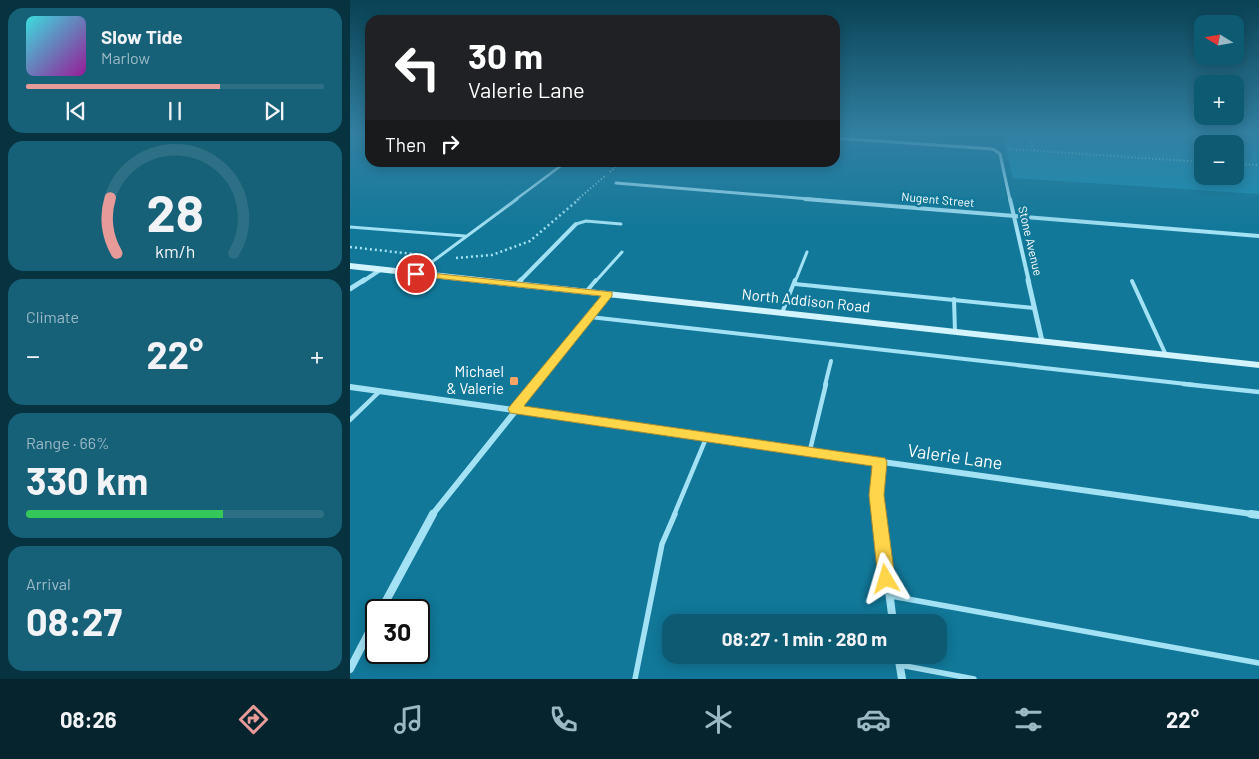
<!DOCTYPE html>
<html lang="en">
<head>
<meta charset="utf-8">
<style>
  :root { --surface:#0d5a73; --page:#166078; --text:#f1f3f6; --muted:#9ab9c4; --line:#2d6f85; --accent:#e69b98 }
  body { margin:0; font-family:Barlow,sans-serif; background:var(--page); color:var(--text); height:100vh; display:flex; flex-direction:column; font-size:19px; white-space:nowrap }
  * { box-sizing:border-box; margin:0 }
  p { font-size:16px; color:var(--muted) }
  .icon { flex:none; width:28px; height:28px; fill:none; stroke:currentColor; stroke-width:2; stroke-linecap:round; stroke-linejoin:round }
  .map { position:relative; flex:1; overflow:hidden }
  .details { display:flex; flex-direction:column; gap:8px; padding:8px; background:#07323f; width:350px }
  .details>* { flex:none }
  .banner { position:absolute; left:15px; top:15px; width:475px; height:152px; border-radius:15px; box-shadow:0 2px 12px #0003; background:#202124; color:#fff; overflow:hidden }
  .needle { width:32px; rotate:281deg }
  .buttons { position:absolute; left:844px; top:15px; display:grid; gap:10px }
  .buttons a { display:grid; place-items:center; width:50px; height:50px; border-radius:10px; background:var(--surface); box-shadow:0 2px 12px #0003; font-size:25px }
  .speed { position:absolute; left:15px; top:599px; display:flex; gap:10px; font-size:25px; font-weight:700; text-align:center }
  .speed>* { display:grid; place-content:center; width:65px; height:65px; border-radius:50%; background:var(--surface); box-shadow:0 2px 12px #0003; line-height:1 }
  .speed .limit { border:2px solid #111; border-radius:8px; background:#fff; color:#111 }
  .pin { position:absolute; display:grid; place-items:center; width:42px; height:42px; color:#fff; margin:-21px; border:2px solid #fff; border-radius:50%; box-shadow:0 1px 5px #0007 }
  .me { position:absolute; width:55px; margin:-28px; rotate:353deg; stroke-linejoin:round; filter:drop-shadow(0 0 4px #0008) }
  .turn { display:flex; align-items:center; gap:18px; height:105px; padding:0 20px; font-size:22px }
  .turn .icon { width:65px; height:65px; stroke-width:2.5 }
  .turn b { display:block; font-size:35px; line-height:42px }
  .then { display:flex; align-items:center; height:48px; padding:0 20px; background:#0003; gap:10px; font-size:19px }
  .big { font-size:38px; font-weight:700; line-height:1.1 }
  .details .card { flex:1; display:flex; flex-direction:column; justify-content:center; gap:8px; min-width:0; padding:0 18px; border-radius:15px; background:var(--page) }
  .details .dial { align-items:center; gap:0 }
  .dial svg { height:130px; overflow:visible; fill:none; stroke:var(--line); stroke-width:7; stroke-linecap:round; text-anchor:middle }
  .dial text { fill:var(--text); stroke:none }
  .song { display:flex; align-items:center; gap:15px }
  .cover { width:60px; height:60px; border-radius:8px; background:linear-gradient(135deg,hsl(180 70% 55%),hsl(300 70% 35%)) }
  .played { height:5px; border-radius:2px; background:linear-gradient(90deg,var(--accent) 65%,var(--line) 65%) }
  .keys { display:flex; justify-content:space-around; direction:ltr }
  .heat { display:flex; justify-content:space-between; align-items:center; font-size:28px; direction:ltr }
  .charge { height:8px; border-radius:4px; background:linear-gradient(90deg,#34c759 66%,var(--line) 0) }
  .trip { position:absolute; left:312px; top:614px; width:285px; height:50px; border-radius:15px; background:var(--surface); box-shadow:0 2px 12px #0003; font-weight:700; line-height:50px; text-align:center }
  .dock { display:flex; height:80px; justify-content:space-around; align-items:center; background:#05242e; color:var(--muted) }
  .dock .icon { width:35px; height:35px }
  .dock .active { color:var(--accent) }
  .dock b { font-size:22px; color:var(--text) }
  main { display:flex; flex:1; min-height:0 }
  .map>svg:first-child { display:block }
  .green { fill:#1890b4; fill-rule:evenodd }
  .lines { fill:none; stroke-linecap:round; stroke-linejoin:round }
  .path-far1 { stroke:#a3e2f4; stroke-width:2; stroke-dasharray:1 2.5; stroke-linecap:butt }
  .path { stroke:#a3e2f4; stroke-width:2.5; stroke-dasharray:2 3; stroke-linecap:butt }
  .lane-far4 { stroke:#a3e2f4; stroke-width:2.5 }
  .lane-far3 { stroke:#a3e2f4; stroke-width:3 }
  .lane-far2 { stroke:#a3e2f4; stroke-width:4 }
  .lane-far1 { stroke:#a3e2f4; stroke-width:4.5 }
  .lane { stroke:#a3e2f4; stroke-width:5.5 }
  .street-far4 { stroke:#a3e2f4; stroke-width:3 }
  .street-far3 { stroke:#a3e2f4; stroke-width:4 }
  .street-far2 { stroke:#a3e2f4; stroke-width:5 }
  .street-far1 { stroke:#a3e2f4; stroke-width:6 }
  .street { stroke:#a3e2f4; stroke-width:8 }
  .secondary { fill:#d3f3fd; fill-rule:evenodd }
  .route { fill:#ffd54a; stroke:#a68a30 }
  .poi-dot { fill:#ffa266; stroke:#117899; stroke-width:2 }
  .labels { text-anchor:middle; stroke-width:5; stroke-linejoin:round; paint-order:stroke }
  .far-street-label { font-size:12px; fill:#fff; stroke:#117899 }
  .street-label { font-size:15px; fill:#fff; stroke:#117899 }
  .poi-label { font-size:15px; fill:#fff; stroke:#117899; text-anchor:end }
  .near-street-label { font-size:18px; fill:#fff; stroke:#117899 }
</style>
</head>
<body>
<main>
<section class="details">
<div class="card">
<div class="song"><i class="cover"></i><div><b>Slow Tide</b><p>Marlow</p></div></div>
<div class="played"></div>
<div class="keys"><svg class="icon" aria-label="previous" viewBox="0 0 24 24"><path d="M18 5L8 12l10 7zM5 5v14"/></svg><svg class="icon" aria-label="pause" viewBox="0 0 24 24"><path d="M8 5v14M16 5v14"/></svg><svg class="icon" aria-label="next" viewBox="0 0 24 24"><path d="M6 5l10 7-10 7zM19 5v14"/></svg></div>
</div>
<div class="card dial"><svg viewBox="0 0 100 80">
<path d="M14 69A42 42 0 1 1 86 69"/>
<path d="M14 69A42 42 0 0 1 10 35" stroke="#e69b98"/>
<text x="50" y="56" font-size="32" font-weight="700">28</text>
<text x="50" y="72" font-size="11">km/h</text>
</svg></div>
<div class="card"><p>Climate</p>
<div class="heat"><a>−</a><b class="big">22°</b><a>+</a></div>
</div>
<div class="card"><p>Range · 66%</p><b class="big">330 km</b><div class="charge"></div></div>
<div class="card"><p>Arrival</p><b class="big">08:27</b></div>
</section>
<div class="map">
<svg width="909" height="679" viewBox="0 0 909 679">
  <rect width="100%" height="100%" fill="#117899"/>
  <!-- green -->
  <path class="green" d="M652,134H909V194L663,178ZM852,144H885V176H852Z"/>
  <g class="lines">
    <!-- path-far1 -->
    <g class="path-far1">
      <polyline points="675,134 684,150"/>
      <polyline points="844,134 854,144"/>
      <polyline points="659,149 852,162"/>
      <polyline points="885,164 909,165"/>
      <polyline points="260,172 271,162"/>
      <polyline points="227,200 255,176"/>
    </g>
    <!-- path -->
    <g class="path">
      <polyline points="0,247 72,255"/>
      <polyline points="106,258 142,255 180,241 229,199"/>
    </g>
    <!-- lane-far4 -->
    <polyline class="lane-far4" points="165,200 216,162"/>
    <!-- lane-far3 -->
    <g class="lane-far3">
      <polyline points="226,224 236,221 271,224"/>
      <polyline points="0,227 115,236"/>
      <polyline points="67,273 167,199"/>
      <polyline points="245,282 272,252"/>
      <polyline points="445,282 457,252"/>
    </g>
    <!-- lane-far2 -->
    <g class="lane-far2">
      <polyline points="782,281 816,355"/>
      <polyline points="445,284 684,308"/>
      <polyline points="236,292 246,280"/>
      <polyline points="604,299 605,332"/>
      <polyline points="432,313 445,280"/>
      <polyline points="240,317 845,385"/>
      <polyline points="475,385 481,361"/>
    </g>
    <!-- lane-far1 -->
    <g class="lane-far1">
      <polyline points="834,384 909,392"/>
      <polyline points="0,420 29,392"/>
      <polyline points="460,450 476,384"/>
      <polyline points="324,515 357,436"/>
    </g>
    <!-- lane -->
    <g class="lane">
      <polyline points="541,596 909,663"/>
      <polyline points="550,665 624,679"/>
      <polyline points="285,679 312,544 325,514"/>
    </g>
    <!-- street-far4 -->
    <g class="street-far4">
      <polyline points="485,138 643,149 650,154 660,200"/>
      <polyline points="266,183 471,200"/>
    </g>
    <!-- street-far3 -->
    <g class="street-far3">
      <polyline points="455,199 909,236"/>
      <polyline points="660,199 679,282"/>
      <polyline points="12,282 30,270"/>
      <polyline points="169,282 226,224"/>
    </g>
    <!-- street-far2 -->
    <g class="street-far2">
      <polyline points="678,280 692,341"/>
      <polyline points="167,284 171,280"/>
      <polyline points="0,289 14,280"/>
      <polyline points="186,385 259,294"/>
    </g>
    <!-- street-far1 -->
    <g class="street-far1">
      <polyline points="0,387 909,515"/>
      <polyline points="82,515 187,384"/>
      <polyline points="529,515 526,495 530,462"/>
    </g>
    <!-- street -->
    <g class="street">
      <polyline points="529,514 543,622"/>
      <polyline points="901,514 909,515"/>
      <polyline points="31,610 83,514"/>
      <polyline points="548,655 552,679"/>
      <polyline points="0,669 26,619"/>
    </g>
    <!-- secondary -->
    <polygon class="secondary" points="0,263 909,362 909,368 0,269"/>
  </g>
  <!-- sky -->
  <linearGradient id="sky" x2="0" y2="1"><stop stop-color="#094254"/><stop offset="0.58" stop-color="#3280a2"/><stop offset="1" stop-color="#3280a2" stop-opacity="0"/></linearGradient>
  <rect width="909" height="230" fill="url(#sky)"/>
  <!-- route -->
  <polygon class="route" points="62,271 262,292 262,296 174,406 535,458 537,462 534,495 545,579 543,584 536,586 530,584 528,579 519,495 522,466 160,413 158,409 160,406 251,296 66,276 61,274"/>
  <!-- markers -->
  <rect class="poi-dot" x="159" y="376" width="10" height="10" rx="2.5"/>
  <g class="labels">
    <!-- far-street labels -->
    <g class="far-street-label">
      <text transform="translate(588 200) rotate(5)" y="4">Nugent Street</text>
      <text transform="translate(680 241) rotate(77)" y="4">Stone Avenue</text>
    </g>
    <!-- street labels -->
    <g class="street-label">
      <text transform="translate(456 301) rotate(6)" y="5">North Addison Road</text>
    </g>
    <!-- poi labels -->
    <g class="poi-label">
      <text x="154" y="377">Michael<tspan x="154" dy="17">&amp; Valerie</tspan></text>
    </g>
    <!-- near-street labels -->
    <g class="near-street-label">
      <text transform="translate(605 457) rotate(8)" y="6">Valerie Lane</text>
    </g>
  </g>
</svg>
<div class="buttons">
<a><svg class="needle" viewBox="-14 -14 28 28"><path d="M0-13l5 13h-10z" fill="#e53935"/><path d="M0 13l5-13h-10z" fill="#9ab9c4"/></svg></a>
<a>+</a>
<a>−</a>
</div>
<div class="speed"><div class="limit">30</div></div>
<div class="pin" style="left:66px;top:274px;background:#d93025"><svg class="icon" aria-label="arrive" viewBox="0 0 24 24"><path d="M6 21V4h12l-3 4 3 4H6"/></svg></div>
<svg class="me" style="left:536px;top:579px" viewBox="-20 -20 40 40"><path d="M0-17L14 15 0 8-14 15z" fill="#ffd54a" stroke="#fff" stroke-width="4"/></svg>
<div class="trip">08:27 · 1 min · 280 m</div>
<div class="banner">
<div class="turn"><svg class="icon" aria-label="left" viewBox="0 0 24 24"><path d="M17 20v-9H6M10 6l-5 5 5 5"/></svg><div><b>30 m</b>Valerie Lane</div></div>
<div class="then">Then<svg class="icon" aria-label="right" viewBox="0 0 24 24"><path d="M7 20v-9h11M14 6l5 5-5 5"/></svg></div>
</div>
</div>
</main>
<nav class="dock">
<b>08:26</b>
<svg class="icon active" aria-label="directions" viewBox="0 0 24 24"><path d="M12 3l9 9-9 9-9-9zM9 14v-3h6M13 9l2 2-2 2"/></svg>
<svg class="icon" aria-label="music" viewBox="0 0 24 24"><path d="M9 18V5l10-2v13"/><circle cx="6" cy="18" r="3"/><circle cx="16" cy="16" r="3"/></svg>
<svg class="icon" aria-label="phone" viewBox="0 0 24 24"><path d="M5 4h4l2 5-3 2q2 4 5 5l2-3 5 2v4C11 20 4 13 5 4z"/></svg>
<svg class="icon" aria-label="climate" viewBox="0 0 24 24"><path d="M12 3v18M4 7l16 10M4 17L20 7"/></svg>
<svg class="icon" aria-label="car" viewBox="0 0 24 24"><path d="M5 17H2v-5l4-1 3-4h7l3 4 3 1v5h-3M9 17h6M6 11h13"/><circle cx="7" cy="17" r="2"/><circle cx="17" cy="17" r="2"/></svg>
<svg class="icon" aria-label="filters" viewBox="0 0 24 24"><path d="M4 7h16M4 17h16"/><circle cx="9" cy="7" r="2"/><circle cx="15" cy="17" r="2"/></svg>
<b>22°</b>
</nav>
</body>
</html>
